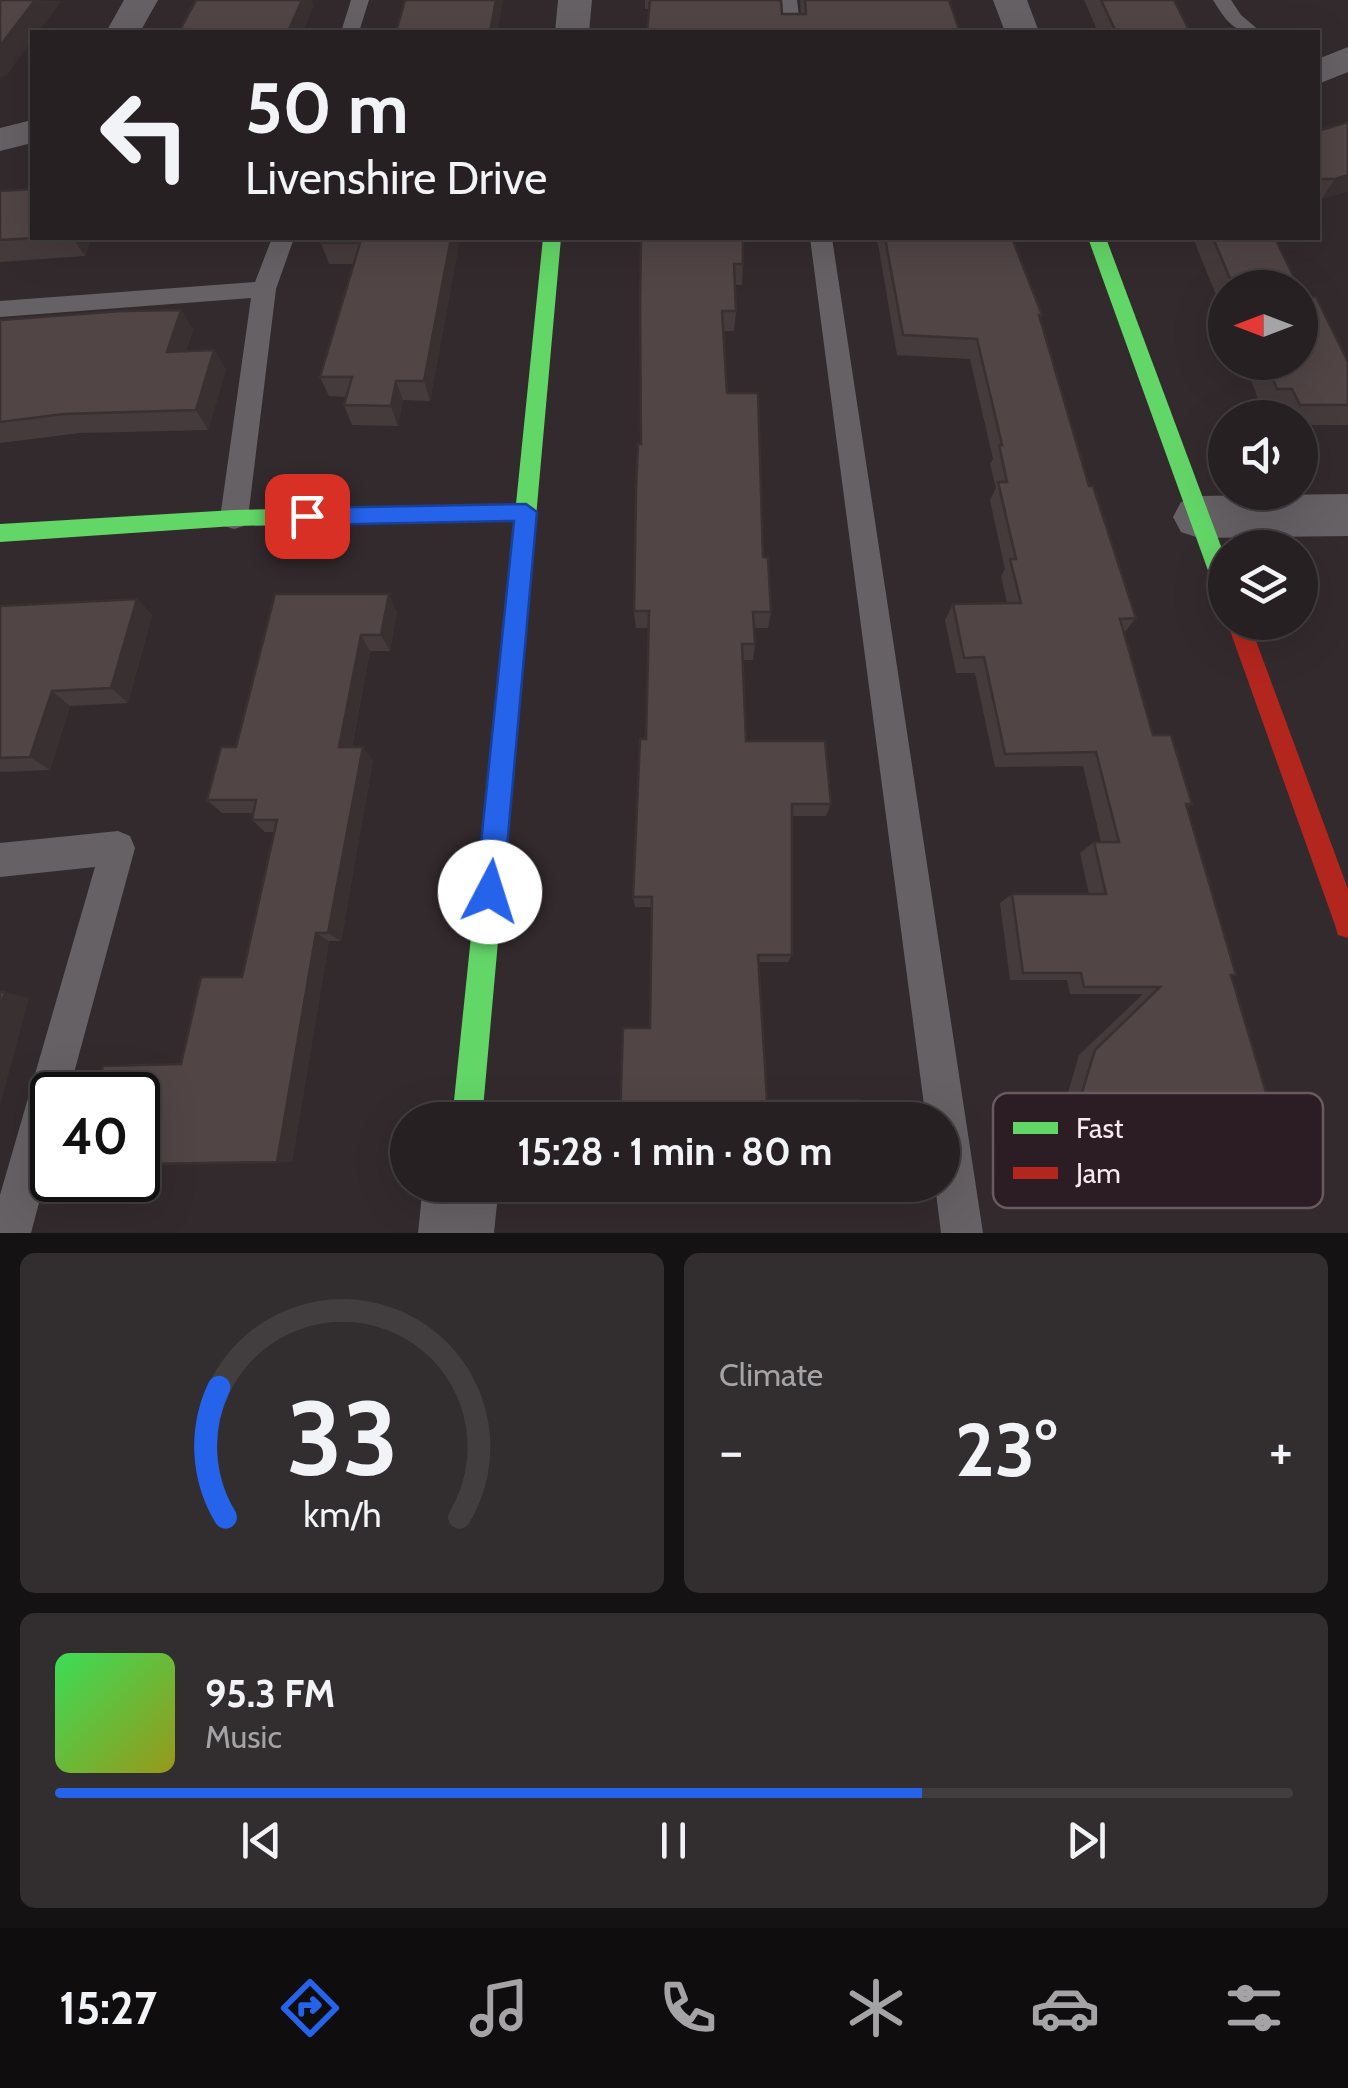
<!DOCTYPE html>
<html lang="en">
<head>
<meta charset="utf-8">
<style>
  :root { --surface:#262022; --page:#322d2f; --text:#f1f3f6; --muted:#a4a3a5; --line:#423e40; --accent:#2563eb }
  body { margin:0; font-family:Cabin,sans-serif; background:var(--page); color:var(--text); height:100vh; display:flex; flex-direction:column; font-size:38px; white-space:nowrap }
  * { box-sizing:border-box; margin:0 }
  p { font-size:32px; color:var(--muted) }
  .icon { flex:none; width:55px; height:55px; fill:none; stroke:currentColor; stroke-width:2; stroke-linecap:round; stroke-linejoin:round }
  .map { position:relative; height:1233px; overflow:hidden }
  .panel { display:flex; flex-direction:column; gap:20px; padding:20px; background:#151213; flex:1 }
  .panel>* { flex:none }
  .guide { position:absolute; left:30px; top:30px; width:1290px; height:210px; border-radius:0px; box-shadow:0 10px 40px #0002,0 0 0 2px var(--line); background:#262022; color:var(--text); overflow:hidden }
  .needle { width:65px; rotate:270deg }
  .buttons { position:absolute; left:1208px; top:270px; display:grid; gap:20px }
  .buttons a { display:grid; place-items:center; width:110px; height:110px; border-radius:50%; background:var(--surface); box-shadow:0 10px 40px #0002,0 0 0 2px var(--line); font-size:50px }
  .speed { position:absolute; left:30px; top:1072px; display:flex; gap:20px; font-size:50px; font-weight:700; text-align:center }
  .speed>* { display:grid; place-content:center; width:130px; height:130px; border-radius:50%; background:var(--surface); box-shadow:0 10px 40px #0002,0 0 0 2px var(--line); line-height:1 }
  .speed .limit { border:5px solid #111; border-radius:15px; background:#fff; color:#111 }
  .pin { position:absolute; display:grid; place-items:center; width:85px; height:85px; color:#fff; margin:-42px; border-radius:20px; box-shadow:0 5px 15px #0006 }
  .me { position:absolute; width:110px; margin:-55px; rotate:5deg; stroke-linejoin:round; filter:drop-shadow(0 0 8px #0008) }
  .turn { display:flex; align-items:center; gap:35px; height:210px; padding:0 50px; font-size:45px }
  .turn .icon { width:130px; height:130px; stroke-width:2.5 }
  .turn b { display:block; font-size:70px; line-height:85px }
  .big { font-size:75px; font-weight:700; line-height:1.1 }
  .panel .tile { flex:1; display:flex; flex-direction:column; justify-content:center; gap:15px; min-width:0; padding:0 35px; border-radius:15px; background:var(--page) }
  .panel .dial { align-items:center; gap:0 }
  .dial svg { height:260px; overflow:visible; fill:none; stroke:var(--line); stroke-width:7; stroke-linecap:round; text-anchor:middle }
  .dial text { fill:var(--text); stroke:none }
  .song { display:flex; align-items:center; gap:30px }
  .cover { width:120px; height:120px; border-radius:15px; background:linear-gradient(135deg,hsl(130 70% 55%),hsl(60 70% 35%)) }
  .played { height:10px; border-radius:5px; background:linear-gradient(90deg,var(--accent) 70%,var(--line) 70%) }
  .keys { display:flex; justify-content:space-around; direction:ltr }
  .heat { display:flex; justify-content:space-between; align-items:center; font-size:55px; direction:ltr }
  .panel .tiles { flex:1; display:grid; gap:20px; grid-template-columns:1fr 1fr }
  .tile:last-child { grid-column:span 2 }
  .trip { position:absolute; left:390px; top:1102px; width:570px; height:100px; border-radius:50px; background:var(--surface); box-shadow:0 10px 40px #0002,0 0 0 2px var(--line); font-weight:700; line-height:100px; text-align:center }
  .tabs { display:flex; height:160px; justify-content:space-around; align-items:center; background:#0f0d0e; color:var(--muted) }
  .tabs .icon { width:70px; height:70px }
  .tabs .current { color:var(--accent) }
  .tabs b { font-size:45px; color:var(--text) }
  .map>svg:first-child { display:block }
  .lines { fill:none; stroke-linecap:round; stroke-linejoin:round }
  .lane { fill:#666165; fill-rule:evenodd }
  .street { fill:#666165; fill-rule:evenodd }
  .fast { fill:#63d668; fill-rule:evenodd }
  .jam { fill:#b3261e; fill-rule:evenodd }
  .wall { fill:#463b3c }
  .shaded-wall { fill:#393031 }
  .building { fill:#514546; stroke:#393031; stroke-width:2.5 }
  .route { fill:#2563eb; stroke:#184099; stroke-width:2.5 }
  .key { fill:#2c1c23; stroke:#695a60; stroke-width:2.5 }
  .key-label { font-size:28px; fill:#f6eaee }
</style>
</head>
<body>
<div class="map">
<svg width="1348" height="1233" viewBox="0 0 1348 1233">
  <rect width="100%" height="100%" fill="#332a2d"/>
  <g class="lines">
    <!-- lane -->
    <g class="lane">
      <polygon points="351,0 369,0 359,32 341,32"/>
      <polygon points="779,0 797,0 801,32 783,32"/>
      <path d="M1213,0H1231L1241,15L1261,32C1234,34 1227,22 1213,0Z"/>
      <polygon points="272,238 294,238 276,289 248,518 244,526 234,529 224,526 220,518 251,298 0,317 0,301 255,282"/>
      <polygon points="810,238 832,238 983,1233 941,1233 935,1185 942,1185 942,1120 926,1120"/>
      <polygon points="118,831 130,836 135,848 68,1095 52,1095 52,1154 31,1233 0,1233 0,1195 95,867 0,877 0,843"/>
    </g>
    <!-- street -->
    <g class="street">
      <polygon points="124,0 158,0 140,32 106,32"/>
      <polygon points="558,0 592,0 589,32 555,32"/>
      <polygon points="993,0 1027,0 1039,32 1005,32"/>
      <polygon points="1348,47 1348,72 1318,84 1318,59"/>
      <polygon points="32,120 32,143 0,151 0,128"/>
      <polygon points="1348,494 1348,536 1199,538 1181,532 1173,517 1181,502 1199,496"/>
      <polygon points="423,1185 499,1185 494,1233 418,1233"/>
    </g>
    <!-- fast -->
    <g class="fast">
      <polygon points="543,238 561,238 482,1120 452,1120 514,521 234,526 0,542 0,524 234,510 516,504"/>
      <polygon points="1088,238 1106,238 1225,557 1225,596 1217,594 1214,587"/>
    </g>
    <!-- jam -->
    <polygon class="jam" points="1227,622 1249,622 1348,889 1348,938 1338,935 1335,925"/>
  </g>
  <!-- wall -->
  <g class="wall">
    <polygon points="645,0 781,0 782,14 801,14 800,0 949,0 960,32 645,9"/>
    <polygon points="1084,0 1174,0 1190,32 1098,32"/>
    <polygon points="1348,122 1348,191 1318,200 1318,131"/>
    <polygon points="0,191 32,238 91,238 85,256 0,262"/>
    <polygon points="460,238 430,401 403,400 398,426 352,425 344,405 346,397 329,396 320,377 354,264 329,264 321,243"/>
    <polygon points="641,238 743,264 742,285 735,285 736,311 734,331 724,331 727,393 763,557 771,612 768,628 754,628 755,644 753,660 743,660 746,741 831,804 826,816 792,816 792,955 788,962 759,962 620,1120 650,1028 652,907 635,907 633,897 646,739 649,628 636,628 634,611 641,444"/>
    <polygon points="877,238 1012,238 1042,315 1040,320 1089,486 1136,618 1124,633 1153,735 1192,804 1187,808 1236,975 1231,977 1081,1206 1065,1205 1046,1106 1065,1103 1079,1055 1143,994 1070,994 1067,980 1010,980 1000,903 1012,894 1089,894 1080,853 1094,842 1101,842 1083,766 995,767 975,673 956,673 945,620 953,604 1007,603 1001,576 1005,569 990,500 996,488 990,464 993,459 970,359 897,355"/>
    <polygon points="1193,238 1275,238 1299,288 1225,288 1225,317"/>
    <polygon points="1304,297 1348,362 1348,425 1300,425 1300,418 1281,418 1277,409 1262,409 1244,362 1300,362"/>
    <polygon points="181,310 193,330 186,351 214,350 226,370 208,430 80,433 0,443 0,320"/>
    <polygon points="275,594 397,611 390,651 370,651 352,747 373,760 341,941 329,941 292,1162 138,1165 138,1095 181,1064 242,977 274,832 265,832 252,820 253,813 222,813 207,800 236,747"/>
    <polygon points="137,599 152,615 128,703 70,706 50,770 0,772 0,606"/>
  </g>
  <!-- shaded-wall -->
  <g class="shaded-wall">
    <polygon points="35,0 62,1 38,32 32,32 32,40 7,75 0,78 0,46"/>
    <polygon points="302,0 312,0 314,6 303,32 288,32"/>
    <polygon points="496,0 503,0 498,32 490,32"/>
    <polygon points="1348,175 1348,191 1321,200 1335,179"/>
    <polygon points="73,238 91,238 85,256"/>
    <polygon points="451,238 460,238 430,401 424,381"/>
    <polygon points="181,310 193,330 179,372 167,352"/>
    <polygon points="214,350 226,370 208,430 196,410"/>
    <polygon points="396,381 403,400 398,426 391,406"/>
    <polygon points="389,594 397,611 390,651 381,635"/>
    <polygon points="137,599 152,615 128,703 111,688"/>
    <polygon points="361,635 370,651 349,760 339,747"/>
    <polygon points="52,691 70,706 50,770 30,757"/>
    <polygon points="363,747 373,760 341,941 328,933"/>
    <polygon points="316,933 329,941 292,1162 277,1162"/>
    <polygon points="5,992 29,998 0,1106 0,1009"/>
  </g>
  <!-- building -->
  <g class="building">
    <polygon points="2,0 35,0 0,46 0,1"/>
    <polygon points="196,0 302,0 288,32 179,32"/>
    <polygon points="405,0 496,0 490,32 396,32"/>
    <polygon points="650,0 781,0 782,14 806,14 805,0 949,0 960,32 647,32"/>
    <polygon points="1101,0 1174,0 1190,32 1116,32"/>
    <polygon points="1348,122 1348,175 1335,179 1318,179 1318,131"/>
    <polygon points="32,189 32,238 35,238 0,240 0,191"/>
    <polygon points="323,238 451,238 424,381 396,381 391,406 344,405 352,377 320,377 360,243 321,243"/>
    <polygon points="641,238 743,238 743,264 734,264 736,311 722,311 727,393 758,393 763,557 768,558 771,612 753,612 755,644 742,644 746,741 825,741 831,804 792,804 792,955 758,955 767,1100 860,1100 862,1120 620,1120 623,1028 650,1028 652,897 633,897 640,739 646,739 649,611 634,611 636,491 638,444 641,444 640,306"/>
    <polygon points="885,238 1012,238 1042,315 1039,315 1089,486 1093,486 1136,618 1120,619 1153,735 1171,735 1192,804 1186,804 1236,975 1231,975 1299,1203 1081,1206 1060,1103 1079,1102 1095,1050 1160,987 1084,987 1081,973 1023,973 1012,894 1106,894 1094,842 1119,842 1096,752 1005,754 984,657 964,658 953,604 1021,603 1010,559 1016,559 998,482 1007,482 999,445 1002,445 977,339 903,335"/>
    <polygon points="1213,238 1275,238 1299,288 1234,288"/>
    <polygon points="1300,289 1304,297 1316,297 1348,362 1348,405 1300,405 1292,389 1277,389 1266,362 1300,362"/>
    <polygon points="181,310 167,352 214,350 196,410 64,414 0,422 0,320 122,311"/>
    <polygon points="275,594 389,594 381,635 361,635 339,747 363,747 328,933 316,933 277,1162 138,1164 138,1095 95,1095 103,1066 181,1064 201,977 242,977 277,820 252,820 256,800 207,800 221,747 236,747"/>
    <polygon points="137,599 111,688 52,691 30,757 0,758 0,606"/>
    <polygon points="0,992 5,992 0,1009"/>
    <polygon points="660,1185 868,1185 869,1199 660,1200"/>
  </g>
  <!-- route -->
  <polygon class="route" points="526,504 537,512 503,892 499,901 490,905 480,901 476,892 514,521 307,525 296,516 307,508"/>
  <!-- legend -->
  <rect x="993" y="1093" width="330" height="115" rx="15" class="key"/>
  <rect x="1013" y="1122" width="45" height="12" fill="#63d668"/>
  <rect x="1013" y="1167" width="45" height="12" fill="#b3261e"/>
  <g class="key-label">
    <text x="1076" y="1138">Fast</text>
    <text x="1076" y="1183">Jam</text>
  </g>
</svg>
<div class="buttons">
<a><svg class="needle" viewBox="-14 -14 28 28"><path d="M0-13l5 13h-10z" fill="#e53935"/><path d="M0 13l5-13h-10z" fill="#a4a3a5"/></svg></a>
<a><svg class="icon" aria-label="sound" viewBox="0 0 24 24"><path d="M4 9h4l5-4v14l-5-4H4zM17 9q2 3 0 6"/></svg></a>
<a><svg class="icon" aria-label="layers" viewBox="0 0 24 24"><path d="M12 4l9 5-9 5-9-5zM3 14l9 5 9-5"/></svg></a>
</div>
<div class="speed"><div class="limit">40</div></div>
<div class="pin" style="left:307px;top:516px;background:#d93025"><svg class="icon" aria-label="arrive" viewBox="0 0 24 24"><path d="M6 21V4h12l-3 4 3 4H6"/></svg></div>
<svg class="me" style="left:490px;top:892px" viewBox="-20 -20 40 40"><circle r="19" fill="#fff"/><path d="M0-13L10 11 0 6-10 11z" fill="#2563eb"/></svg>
<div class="trip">15:28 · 1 min · 80 m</div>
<div class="guide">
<div class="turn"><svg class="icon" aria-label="left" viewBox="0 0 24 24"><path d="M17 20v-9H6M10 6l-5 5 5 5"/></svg><div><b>50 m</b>Livenshire Drive</div></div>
</div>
</div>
<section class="panel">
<div class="tiles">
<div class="tile dial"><svg viewBox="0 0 100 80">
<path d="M14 69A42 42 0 1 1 86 69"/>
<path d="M14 69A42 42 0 0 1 12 29" stroke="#2563eb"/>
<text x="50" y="56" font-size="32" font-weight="700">33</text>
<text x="50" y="72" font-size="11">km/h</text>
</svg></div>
<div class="tile"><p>Climate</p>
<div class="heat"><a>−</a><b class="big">23°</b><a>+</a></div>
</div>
<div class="tile">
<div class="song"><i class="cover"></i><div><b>95.3 FM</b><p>Music</p></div></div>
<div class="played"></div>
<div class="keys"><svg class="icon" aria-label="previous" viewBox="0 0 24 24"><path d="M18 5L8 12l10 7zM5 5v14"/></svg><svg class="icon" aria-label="pause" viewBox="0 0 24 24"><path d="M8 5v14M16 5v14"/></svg><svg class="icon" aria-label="next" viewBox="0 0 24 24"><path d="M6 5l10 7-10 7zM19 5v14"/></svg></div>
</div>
</div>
</section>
<nav class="tabs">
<b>15:27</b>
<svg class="icon current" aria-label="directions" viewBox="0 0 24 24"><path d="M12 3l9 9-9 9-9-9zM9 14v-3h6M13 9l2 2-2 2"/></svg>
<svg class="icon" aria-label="music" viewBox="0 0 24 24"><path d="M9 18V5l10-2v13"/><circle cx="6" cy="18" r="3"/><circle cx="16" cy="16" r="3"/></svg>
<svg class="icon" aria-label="phone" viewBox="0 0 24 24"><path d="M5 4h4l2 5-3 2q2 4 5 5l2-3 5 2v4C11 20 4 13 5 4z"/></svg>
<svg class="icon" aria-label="climate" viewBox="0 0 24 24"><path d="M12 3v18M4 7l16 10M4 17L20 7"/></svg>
<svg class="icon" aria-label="car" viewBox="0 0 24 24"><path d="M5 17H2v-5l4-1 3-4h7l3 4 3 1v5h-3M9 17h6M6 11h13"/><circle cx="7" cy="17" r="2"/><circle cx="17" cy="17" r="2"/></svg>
<svg class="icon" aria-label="filters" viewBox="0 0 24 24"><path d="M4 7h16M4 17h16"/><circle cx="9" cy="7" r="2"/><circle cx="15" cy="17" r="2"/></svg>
</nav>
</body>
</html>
